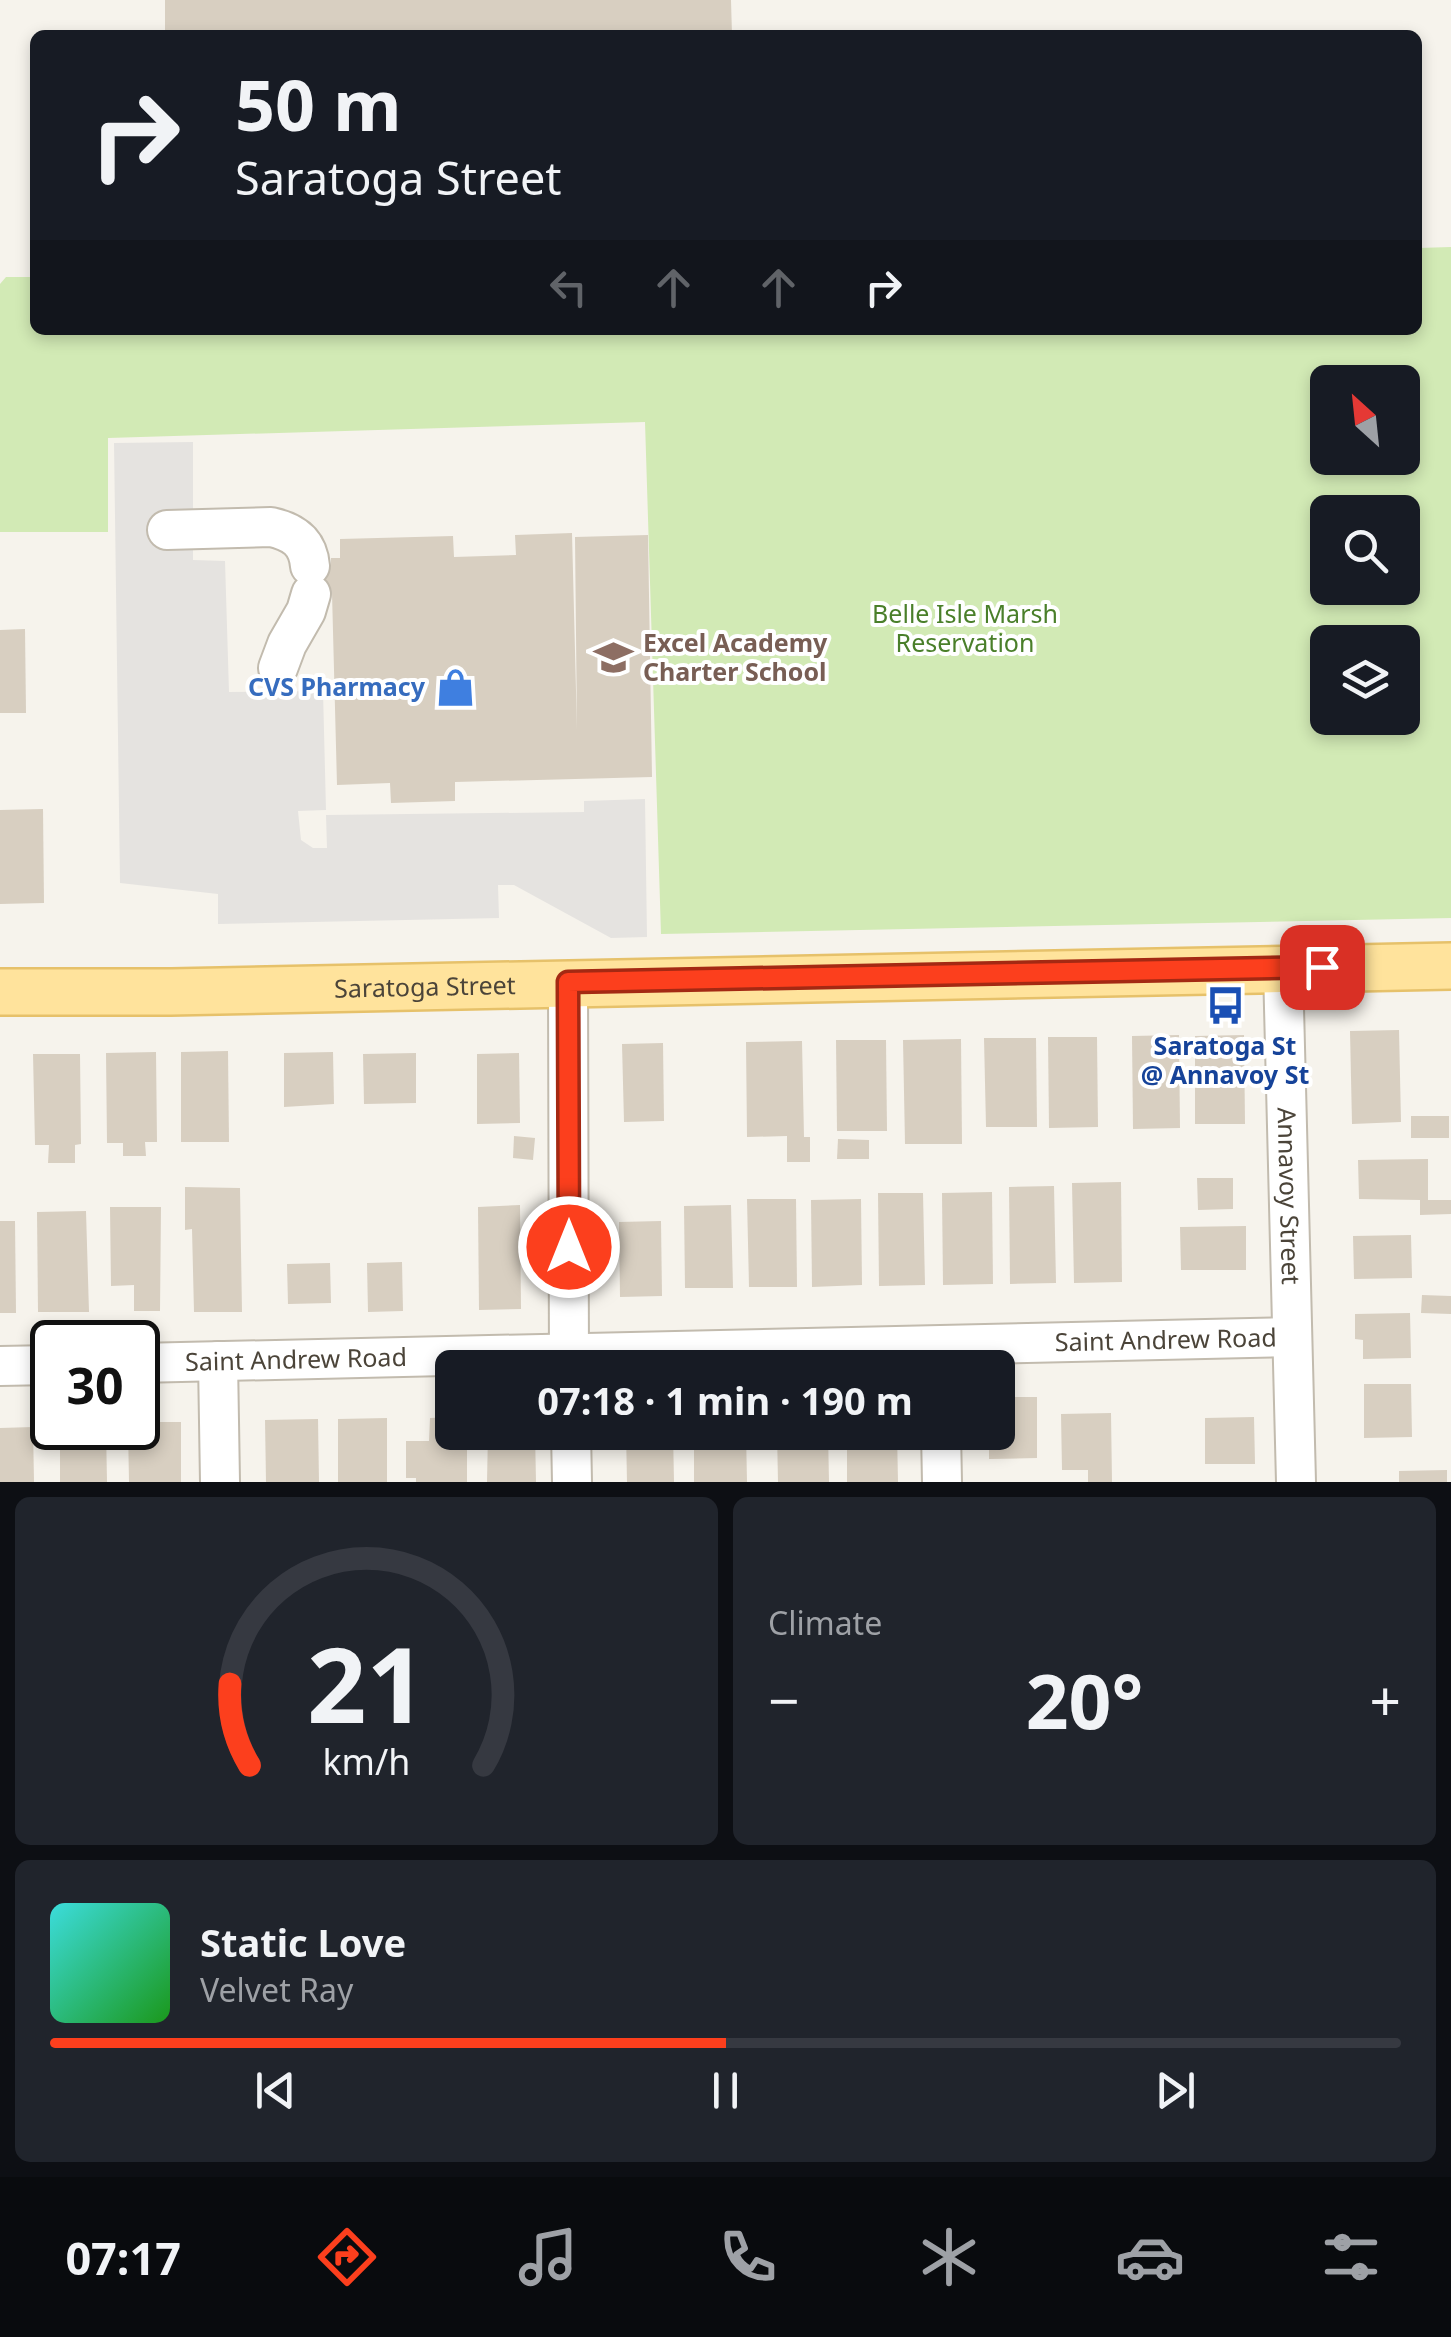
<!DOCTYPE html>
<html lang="en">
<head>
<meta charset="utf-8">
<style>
  :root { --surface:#171b24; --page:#20242c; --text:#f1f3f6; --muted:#9ea1a6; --line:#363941; --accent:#fc3f1d }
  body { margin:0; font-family:"Noto Sans",sans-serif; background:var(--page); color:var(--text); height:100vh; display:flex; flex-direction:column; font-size:38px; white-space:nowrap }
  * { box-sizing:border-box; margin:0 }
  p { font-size:32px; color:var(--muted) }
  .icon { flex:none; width:55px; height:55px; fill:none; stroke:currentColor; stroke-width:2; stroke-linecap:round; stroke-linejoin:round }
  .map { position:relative; height:1482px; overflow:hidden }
  .panel { display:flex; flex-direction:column; gap:15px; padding:15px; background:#0d0f14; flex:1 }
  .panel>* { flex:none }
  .hud { position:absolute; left:30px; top:30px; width:1392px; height:305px; border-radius:15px; box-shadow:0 5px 15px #0003; background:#171b24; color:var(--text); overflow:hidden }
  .needle { width:65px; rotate:333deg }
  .fabs { position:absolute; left:1310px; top:365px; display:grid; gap:20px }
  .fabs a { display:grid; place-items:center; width:110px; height:110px; border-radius:15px; background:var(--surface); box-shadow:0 5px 15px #0003; font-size:50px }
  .speed { position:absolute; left:30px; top:1320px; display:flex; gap:20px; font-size:50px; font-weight:700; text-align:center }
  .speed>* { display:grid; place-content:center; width:130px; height:130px; border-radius:50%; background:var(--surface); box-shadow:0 5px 15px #0003; line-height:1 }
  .speed .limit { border:5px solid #111; border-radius:15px; background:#fff; color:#111 }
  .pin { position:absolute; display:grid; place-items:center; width:85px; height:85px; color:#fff; margin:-42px; border-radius:20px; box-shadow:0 5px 15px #0006 }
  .me { position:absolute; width:110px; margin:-55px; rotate:0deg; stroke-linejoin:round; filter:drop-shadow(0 0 8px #0008) }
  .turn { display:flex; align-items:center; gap:35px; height:210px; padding:0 40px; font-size:45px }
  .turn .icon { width:130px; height:130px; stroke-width:2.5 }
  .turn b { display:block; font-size:70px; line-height:85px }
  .lanes { display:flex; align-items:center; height:95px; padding:0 40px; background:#0003; justify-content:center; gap:50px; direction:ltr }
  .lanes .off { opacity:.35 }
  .big { font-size:75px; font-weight:700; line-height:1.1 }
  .panel .widget { flex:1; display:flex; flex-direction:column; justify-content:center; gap:15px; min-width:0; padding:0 35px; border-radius:15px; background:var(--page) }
  .panel .dial { align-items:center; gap:0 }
  .dial svg { height:260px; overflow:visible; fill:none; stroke:var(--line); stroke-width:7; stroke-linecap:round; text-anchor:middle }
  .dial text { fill:var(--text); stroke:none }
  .song { display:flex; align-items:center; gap:30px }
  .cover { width:120px; height:120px; border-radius:15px; background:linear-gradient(135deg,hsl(180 70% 55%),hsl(120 70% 35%)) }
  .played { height:10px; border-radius:5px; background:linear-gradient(90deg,var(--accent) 50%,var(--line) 50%) }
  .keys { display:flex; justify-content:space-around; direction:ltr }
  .heat { display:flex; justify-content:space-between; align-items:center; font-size:55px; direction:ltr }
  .panel .tiles { flex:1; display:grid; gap:15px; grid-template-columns:1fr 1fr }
  .widget:last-child { grid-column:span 2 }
  .trip { position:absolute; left:435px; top:1350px; width:580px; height:100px; border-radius:15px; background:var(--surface); box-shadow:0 5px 15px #0003; font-weight:700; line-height:100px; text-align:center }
  .tab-bar { display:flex; height:160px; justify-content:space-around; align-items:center; background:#090b0e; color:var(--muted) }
  .tab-bar .icon { width:70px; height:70px }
  .tab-bar .on { color:var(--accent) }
  .tab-bar b { font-size:45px; color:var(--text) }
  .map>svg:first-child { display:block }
  .green { fill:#d2eab5; fill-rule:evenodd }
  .parking { fill:#e5e3e0 }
  .building { fill:#d8cfc1 }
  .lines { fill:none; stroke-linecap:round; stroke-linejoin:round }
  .minor-casing { stroke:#c2bbae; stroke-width:42 }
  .major-casing { stroke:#e6c16a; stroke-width:50 }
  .minor { stroke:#fff; stroke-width:38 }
  .major { stroke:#ffe39c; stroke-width:45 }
  .route-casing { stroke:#a42913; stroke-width:25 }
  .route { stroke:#fc3f1d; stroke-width:18 }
  .labels { text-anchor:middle; stroke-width:8; stroke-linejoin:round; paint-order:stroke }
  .park-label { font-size:25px; fill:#4a7f2a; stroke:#fff }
  .education-label { font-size:25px; font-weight:bold; fill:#785e54; stroke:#fff; text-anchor:start }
  .shop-label { font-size:25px; font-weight:bold; fill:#366cbe; stroke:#fff; text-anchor:end }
  .street-label { font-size:25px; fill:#4b4439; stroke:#fff }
  .transit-label { font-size:25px; font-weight:bold; fill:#164399; stroke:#fff }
</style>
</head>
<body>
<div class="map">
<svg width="1451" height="1482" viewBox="0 0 1451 1482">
  <rect width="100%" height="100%" fill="#f6f3ec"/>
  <!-- green -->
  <path class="green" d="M1451,247V918L661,934L645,422L108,438V532H0V284L6,277H35V330H1418V248ZM1328,382H1402V458H1328ZM1328,512H1402V588H1328ZM1328,642H1402V718H1328Z"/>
  <!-- parking -->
  <polygon class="parking" points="193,442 193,560 225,561 229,692 323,691 326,810 298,811 301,840 313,848 327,848 326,815 584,812 584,801 645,799 647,937 611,938 514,885 498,885 499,918 218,924 218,894 120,883 114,443"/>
  <!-- building -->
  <g class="building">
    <polygon points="165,0 731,0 732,35 165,35"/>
    <polygon points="572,533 577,730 575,537 648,535 652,777 455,782 455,801 391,803 390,783 337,785 332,593 298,595 297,566 331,565 331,558 340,558 340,539 453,536 454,557 516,555 515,535"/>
    <polygon points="25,629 26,713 0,713 0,630"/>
    <polygon points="43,809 44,903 0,904 0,810"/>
    <polygon points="1399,1030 1401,1122 1352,1124 1350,1031"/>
    <polygon points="1179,1035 1180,1128 1133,1129 1132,1036"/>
    <polygon points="1244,1035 1245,1124 1195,1124 1195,1036"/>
    <polygon points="1048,1037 1097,1037 1098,1127 1049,1128"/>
    <polygon points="984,1038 1036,1038 1037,1127 986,1127"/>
    <polygon points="961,1039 962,1144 905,1144 903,1040"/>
    <polygon points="836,1040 886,1040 887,1131 837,1131"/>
    <polygon points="802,1041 804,1137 810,1137 810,1162 787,1162 787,1136 747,1137 746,1042"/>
    <polygon points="663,1043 664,1121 624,1122 622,1044"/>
    <polygon points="228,1051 229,1142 181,1142 181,1052"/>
    <polygon points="156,1052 157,1142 145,1142 146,1156 123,1156 123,1143 107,1143 106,1053"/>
    <polygon points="333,1052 334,1104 284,1107 284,1053"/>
    <polygon points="416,1053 416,1103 364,1104 363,1054"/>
    <polygon points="519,1053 520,1123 477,1124 477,1054"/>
    <polygon points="33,1054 80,1054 81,1144 75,1145 75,1163 48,1163 49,1145 35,1145"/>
    <rect x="1411" y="1116" width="38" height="22"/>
    <polygon points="514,1136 535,1138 533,1160 513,1158"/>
    <polygon points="838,1139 869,1140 869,1159 837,1159"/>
    <polygon points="1428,1159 1428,1200 1451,1200 1451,1214 1420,1215 1420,1200 1359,1199 1358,1160"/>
    <polygon points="1197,1178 1233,1178 1233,1209 1198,1210"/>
    <polygon points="1121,1182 1122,1282 1074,1283 1072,1183"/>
    <polygon points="1054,1186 1056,1283 1010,1284 1009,1187"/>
    <polygon points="185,1187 240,1188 242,1312 194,1312 192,1229 185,1230"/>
    <polygon points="992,1192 993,1284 943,1285 942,1193"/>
    <polygon points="878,1193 923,1193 925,1285 879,1286"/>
    <polygon points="747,1199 796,1199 797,1287 749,1287"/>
    <polygon points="861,1199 862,1285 812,1287 811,1200"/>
    <polygon points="520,1205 521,1309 479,1310 478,1207"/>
    <polygon points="731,1205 733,1288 685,1288 684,1206"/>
    <polygon points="110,1207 161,1207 160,1311 134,1311 134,1285 111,1286"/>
    <polygon points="86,1211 89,1312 38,1312 37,1212"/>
    <polygon points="0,1221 15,1221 16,1313 0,1313"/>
    <polygon points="661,1221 662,1296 620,1297 619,1222"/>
    <polygon points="1246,1226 1246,1270 1181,1270 1180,1227"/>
    <polygon points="1411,1235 1412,1278 1354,1279 1353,1236"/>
    <polygon points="402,1262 403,1311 368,1312 367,1263"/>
    <polygon points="330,1263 331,1303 288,1304 287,1264"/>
    <polygon points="1422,1295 1451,1296 1451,1314 1421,1313"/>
    <polygon points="1410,1313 1411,1358 1363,1359 1363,1340 1355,1339 1355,1314"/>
    <polygon points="1364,1384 1411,1384 1412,1437 1364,1438"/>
    <polygon points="998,1397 1037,1397 1037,1458 989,1459 989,1432 998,1432"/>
    <polygon points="1111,1413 1112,1482 1088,1482 1088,1470 1062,1470 1061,1414"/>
    <polygon points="452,1417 452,1432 467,1432 467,1482 416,1482 416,1478 406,1478 406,1441 429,1441 430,1418"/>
    <polygon points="1254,1417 1255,1464 1205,1464 1205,1418"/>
    <polygon points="387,1418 387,1482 338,1482 338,1419"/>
    <polygon points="318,1419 319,1482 266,1482 265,1420"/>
    <polygon points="138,1422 181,1422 181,1482 129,1482 128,1428 138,1428"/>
    <polygon points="33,1427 34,1482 0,1482 0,1428"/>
    <polygon points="60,1428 106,1428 107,1482 60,1482"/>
    <polygon points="488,1432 535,1432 536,1482 487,1482"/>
    <polygon points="626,1432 673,1432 674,1482 627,1482"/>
    <polygon points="694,1432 746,1432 747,1482 694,1482"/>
    <polygon points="828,1432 829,1482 778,1482 777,1433"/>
    <polygon points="847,1432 897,1432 898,1482 847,1482"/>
    <polygon points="1447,1470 1447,1482 1399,1482 1399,1471"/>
  </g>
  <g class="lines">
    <defs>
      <g id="minor">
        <path d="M167,530L271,527C294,532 308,542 310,566"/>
        <polyline points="278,668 287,644 306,611 311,594"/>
        <path id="s1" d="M1283,968L1296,1482"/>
        <polyline points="568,982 569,1368"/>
        <polyline points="218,1361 220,1482"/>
        <path id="s2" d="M138,1363L1291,1337"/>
        <polyline points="0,1366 52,1365"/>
        <polyline points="571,1432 572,1482"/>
        <polyline points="941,1432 942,1482"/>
      </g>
      <g id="major">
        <path id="s3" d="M0,992H171L1451,966"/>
      </g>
    </defs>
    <!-- minor casing -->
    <use href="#minor" class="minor-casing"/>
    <!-- major casing -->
    <use href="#major" class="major-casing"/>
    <!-- minor -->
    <use href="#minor" class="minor"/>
    <!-- major -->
    <use href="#major" class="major"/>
  </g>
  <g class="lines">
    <defs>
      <polyline id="route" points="569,1247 568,982 1322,967"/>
    </defs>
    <!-- route casing -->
    <use href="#route" class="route-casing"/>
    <!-- route -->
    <use href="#route" class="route"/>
  </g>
  <!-- icons -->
  <defs>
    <symbol id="school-bare" viewBox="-9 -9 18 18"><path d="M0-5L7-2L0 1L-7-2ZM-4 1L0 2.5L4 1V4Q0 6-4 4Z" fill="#8d6e63" stroke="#fff" stroke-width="2.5" paint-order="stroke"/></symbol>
    <symbol id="shop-bare" viewBox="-9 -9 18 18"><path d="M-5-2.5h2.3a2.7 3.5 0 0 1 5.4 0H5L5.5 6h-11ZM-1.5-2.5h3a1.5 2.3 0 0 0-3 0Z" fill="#3f7fe0" stroke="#fff" stroke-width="2.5" paint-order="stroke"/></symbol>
    <symbol id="bus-bare" viewBox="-9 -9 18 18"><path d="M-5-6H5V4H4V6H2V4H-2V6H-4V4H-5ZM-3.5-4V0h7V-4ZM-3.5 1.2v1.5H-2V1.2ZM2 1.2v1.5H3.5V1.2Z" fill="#1a4fb4" stroke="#fff" stroke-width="2.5" paint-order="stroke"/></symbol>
  </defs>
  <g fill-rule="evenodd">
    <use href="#school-bare" x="586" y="630" width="55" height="55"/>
    <use href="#shop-bare" x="428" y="660" width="55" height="55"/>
    <use href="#bus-bare" x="1198" y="978" width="55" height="55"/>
  </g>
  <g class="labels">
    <!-- park labels -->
    <g class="park-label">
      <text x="965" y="623">Belle Isle Marsh<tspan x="965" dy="29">Reservation</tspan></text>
    </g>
    <!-- education labels -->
    <g class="education-label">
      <text x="643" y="652">Excel Academy<tspan x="643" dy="29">Charter School</tspan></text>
    </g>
    <!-- shop labels -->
    <g class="shop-label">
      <text x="425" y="696">CVS Pharmacy</text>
    </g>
    <!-- street labels -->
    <g class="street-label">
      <text dy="9" stroke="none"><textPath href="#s3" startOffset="425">Saratoga Street</textPath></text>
      <text dy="9" stroke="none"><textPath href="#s1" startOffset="228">Annavoy Street</textPath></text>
      <text dy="9" stroke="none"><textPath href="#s2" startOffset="1028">Saint Andrew Road</textPath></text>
      <text dy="9" stroke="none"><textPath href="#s2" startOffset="158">Saint Andrew Road</textPath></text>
    </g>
    <!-- transit labels -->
    <g class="transit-label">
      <text x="1225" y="1055">Saratoga St<tspan x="1225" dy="29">@ Annavoy St</tspan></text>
    </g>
  </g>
</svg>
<div class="fabs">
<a><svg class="needle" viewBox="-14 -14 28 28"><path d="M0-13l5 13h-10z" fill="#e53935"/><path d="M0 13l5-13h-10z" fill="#9ea1a6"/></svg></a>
<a><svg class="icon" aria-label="search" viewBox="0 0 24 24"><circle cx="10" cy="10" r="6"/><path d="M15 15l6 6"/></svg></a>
<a><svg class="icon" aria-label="layers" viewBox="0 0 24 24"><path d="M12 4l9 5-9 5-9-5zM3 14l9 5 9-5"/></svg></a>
</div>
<div class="speed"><div class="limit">30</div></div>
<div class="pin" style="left:1322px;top:967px;background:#d93025"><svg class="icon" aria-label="arrive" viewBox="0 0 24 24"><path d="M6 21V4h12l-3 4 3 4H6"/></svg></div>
<svg class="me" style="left:569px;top:1247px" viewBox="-20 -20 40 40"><circle r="17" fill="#fc3f1d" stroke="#fff" stroke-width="3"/><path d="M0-11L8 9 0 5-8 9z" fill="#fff"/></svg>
<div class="trip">07:18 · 1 min · 190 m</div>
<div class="hud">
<div class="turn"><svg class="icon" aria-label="right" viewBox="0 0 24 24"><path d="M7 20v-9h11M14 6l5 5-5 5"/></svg><div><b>50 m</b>Saratoga Street</div></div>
<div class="lanes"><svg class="icon off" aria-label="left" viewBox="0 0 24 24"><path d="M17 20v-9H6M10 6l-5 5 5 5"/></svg><svg class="icon off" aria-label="ahead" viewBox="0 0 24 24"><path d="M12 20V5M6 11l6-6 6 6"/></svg><svg class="icon off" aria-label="ahead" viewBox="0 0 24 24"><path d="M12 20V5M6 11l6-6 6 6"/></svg><svg class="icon" aria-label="right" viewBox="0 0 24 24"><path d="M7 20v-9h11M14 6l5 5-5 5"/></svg></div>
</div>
</div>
<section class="panel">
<div class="tiles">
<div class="widget dial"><svg viewBox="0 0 100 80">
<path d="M14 69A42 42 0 1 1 86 69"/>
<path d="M14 69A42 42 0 0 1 8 44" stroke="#fc3f1d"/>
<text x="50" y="56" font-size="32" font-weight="700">21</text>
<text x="50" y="72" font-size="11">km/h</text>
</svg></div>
<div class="widget"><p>Climate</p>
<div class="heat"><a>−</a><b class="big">20°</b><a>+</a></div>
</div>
<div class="widget">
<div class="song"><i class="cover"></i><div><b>Static Love</b><p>Velvet Ray</p></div></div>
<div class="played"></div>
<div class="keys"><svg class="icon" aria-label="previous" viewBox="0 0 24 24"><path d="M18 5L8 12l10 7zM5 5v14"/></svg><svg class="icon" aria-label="pause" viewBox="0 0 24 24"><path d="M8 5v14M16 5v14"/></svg><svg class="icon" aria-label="next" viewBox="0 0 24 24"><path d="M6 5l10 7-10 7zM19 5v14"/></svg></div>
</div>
</div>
</section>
<nav class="tab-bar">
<b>07:17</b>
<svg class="icon on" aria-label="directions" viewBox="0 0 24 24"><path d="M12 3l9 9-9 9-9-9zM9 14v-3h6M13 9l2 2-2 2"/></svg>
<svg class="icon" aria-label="music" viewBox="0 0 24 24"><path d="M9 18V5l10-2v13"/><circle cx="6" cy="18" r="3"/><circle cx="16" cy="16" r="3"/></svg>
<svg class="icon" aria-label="phone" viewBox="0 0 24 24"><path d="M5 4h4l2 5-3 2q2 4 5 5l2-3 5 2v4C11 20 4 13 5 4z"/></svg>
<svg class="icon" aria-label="climate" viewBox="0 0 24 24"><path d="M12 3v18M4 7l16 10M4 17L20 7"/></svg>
<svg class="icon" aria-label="car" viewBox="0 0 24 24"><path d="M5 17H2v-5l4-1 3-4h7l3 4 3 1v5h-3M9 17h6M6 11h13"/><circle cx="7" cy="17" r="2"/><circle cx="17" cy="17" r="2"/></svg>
<svg class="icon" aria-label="filters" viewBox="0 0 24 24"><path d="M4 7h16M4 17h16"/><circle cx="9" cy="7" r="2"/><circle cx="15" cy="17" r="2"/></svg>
</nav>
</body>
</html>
